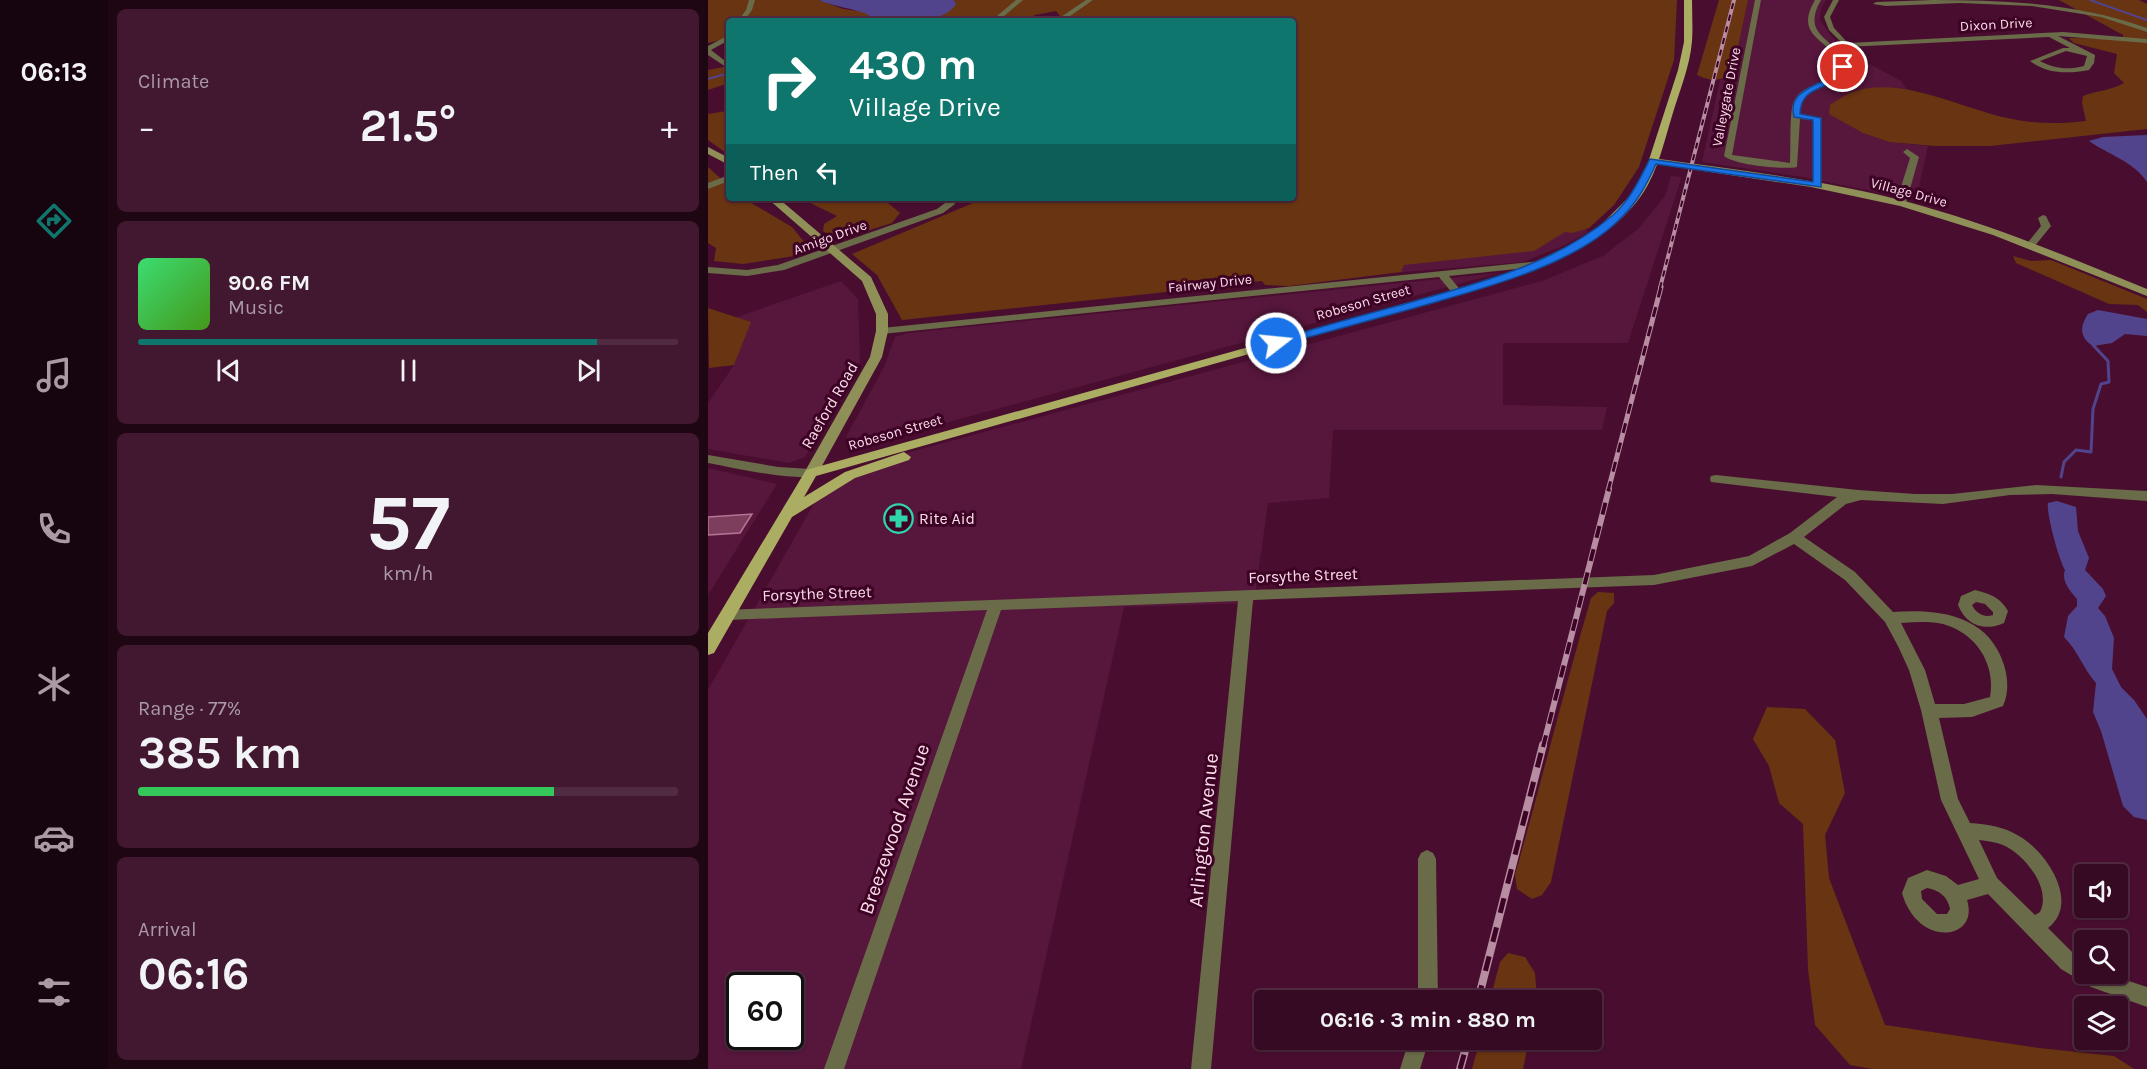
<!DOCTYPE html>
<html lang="en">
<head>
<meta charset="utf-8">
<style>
  :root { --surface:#370a23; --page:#421830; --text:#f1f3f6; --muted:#aa9aa6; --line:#512b41; --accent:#0f766e }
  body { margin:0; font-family:Karla,sans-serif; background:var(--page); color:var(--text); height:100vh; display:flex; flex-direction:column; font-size:22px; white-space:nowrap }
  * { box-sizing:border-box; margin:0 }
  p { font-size:20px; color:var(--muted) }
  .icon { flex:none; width:33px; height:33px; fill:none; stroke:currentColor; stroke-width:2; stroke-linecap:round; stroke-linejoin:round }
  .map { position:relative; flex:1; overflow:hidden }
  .sheet { display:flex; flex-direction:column; gap:9px; padding:9px; background:#1e0613; width:600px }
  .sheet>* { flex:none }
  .top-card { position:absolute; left:18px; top:18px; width:570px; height:183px; border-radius:6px; box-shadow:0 2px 4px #0004,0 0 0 2px var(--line); background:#0f766e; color:#fff; overflow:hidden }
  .controls { position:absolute; left:1366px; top:864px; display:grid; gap:12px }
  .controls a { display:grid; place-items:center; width:54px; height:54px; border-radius:6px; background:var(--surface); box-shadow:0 2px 4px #0004,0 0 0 2px var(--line); font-size:30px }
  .speed { position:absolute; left:18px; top:972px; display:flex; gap:12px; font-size:30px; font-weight:700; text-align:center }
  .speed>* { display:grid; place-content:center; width:78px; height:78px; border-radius:50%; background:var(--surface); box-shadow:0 2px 4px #0004,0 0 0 2px var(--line); line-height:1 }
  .speed .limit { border:3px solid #111; border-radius:9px; background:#fff; color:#111 }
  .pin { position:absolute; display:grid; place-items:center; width:51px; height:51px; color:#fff; margin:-26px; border:3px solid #fff; border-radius:50%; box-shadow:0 2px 6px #0007 }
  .me { position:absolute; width:66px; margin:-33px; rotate:74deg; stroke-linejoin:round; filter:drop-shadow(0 0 4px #0008) }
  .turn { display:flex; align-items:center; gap:21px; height:126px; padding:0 24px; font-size:27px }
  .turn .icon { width:78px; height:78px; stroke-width:2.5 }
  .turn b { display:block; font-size:42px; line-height:51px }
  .then { display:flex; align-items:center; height:57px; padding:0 24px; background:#0003; gap:12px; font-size:22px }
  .big { font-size:45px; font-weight:700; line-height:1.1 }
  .sheet .widget { flex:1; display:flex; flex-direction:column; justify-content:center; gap:9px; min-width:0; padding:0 21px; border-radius:9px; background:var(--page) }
  .sheet .dial { align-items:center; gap:0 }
  .dial b { font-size:78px; line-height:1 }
  .song { display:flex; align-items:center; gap:18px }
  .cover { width:72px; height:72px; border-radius:9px; background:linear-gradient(135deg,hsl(140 70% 55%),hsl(100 70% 35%)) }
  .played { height:6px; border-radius:3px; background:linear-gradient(90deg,var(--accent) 85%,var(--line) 85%) }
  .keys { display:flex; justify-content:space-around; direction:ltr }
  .heat { display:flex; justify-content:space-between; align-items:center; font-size:33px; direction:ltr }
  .charge { height:9px; border-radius:4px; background:linear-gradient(90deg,#34c759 77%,var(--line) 0) }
  .trip { position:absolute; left:546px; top:990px; width:348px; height:60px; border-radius:6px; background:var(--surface); box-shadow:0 2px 4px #0004,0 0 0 2px var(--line); font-weight:700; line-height:60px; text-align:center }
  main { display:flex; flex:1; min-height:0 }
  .tabs { display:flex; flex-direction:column; width:108px; justify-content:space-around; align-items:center; background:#16040e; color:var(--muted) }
  .tabs .icon { width:42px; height:42px }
  .tabs .active { color:var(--accent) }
  .tabs b { font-size:27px; color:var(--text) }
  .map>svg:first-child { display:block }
  .built { fill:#57163c; fill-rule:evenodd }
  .green { fill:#693411 }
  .water { fill:#52448c }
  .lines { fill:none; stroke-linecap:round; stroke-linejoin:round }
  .stream-far1 { stroke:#52448c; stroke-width:2 }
  .stream { stroke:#52448c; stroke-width:3 }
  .building { fill:#7d3e5e; stroke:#b97495; stroke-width:1.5 }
  .minor { fill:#6a6b48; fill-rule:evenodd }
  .secondary { fill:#8e9057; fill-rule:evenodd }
  .primary { fill:#abad62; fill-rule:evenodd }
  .rail-far3-casing { stroke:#b78da2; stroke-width:4 }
  .rail-far2-casing { stroke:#b78da2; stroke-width:5 }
  .rail-far1-casing { stroke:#b78da2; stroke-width:6 }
  .rail-casing { stroke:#b78da2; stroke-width:8 }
  .rail-far3 { stroke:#3d0325; stroke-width:2; stroke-dasharray:6; stroke-linecap:butt }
  .rail-far2 { stroke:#3d0325; stroke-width:3; stroke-dasharray:10; stroke-linecap:butt }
  .rail-far1 { stroke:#3d0325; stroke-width:4; stroke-dasharray:12; stroke-linecap:butt }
  .rail { stroke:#3d0325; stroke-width:5; stroke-dasharray:15; stroke-linecap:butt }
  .route { fill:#1a73e8; stroke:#114b97; stroke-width:1.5 }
  .labels { text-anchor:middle; stroke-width:6; stroke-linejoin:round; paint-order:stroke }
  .far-street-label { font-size:14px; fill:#fbdce9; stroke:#3d0325 }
  .street-label { font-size:16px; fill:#fbdce9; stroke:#3d0325 }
  .poi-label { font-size:16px; fill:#fbdce9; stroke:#3d0325; text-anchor:start }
  .near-street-label { font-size:20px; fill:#fbdce9; stroke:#3d0325 }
</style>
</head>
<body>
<main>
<nav class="tabs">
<b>06:13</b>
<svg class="icon active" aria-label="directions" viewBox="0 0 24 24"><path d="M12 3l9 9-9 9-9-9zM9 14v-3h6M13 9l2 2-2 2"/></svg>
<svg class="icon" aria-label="music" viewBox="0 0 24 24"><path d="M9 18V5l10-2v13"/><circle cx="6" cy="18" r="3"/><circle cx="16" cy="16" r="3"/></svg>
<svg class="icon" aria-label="phone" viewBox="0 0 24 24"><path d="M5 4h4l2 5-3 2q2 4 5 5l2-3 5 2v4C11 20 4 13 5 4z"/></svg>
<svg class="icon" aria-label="climate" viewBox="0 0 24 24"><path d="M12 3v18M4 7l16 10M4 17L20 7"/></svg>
<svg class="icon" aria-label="car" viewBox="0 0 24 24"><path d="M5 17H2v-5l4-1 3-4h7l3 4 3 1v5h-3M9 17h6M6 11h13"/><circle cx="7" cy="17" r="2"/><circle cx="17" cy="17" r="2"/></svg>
<svg class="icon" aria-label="filters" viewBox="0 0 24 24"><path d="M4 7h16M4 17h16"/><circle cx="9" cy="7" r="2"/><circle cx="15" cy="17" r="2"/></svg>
</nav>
<section class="sheet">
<div class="widget"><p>Climate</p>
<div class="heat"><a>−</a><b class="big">21.5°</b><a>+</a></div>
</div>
<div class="widget">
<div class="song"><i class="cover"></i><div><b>90.6 FM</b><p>Music</p></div></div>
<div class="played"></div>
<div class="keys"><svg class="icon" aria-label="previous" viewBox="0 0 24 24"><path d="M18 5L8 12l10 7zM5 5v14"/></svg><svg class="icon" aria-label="pause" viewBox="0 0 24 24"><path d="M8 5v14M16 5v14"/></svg><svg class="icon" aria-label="next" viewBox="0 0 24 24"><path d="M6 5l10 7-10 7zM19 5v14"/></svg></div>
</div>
<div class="widget dial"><b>57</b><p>km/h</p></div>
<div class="widget"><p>Range · 77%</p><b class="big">385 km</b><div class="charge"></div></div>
<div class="widget"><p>Arrival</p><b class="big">06:16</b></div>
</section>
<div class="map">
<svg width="1439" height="1069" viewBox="0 0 1439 1069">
  <rect width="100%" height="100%" fill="#490e2f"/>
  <!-- built -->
  <g class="built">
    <polygon points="1040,0 1118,0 1113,8 1112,20 1123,36 1145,59 1156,61 1193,81 1199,90 1166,88 1155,133 1181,142 1220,146 1208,200 1095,177 994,162 1012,80 1025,71"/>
    <path d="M963,176L973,177L972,182L920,343H795V405L899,407L894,430H625L621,498L560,503L546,603L416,607L313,1069H0V690L117,484L158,464L834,281L895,256L930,229L957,196ZM32,986H82V1036H32Z"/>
    <polygon points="870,209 880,232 857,245 815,262 673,274 694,227"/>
    <polygon points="791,273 152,446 138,437 177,365 187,337 200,333"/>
    <polygon points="133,281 150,299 152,362 97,457 81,463 0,449 0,403 26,365 0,327"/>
    <polygon points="0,468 69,484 0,595"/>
  </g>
  <!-- green -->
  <g class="green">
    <polygon points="0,0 111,0 135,9 158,12 163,17 159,21 21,21 21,38 0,43"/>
    <polygon points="246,0 969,0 966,60 931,167 906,205 881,228 864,233 857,232 826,251 696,265 693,272 581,286 557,285 554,281 527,284 528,288 520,289 515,286 194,320 169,275 144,254 277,198 585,198 585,21 356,21 348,11 327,15 316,21 213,21 227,18 248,4"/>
    <path d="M1011,0H1040L1025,71C1013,82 1003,82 989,75Z"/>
    <path d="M1351,0H1431L1439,4V129L1282,146H1227L1181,142L1155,133L1121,114L1122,105C1128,101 1135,96 1142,93C1191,73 1256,110 1304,119C1329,124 1354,124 1378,121L1374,103L1375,96C1388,91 1405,90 1416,83L1406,73L1409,54L1366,43L1361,38L1415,39V35Z"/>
    <polygon points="21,66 21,83 0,90 0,70"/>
    <polygon points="18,111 21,112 21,155 0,140 0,114"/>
    <polygon points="0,167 21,186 21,198 35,198 84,227 97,243 93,255 35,264 6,261 8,248 0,243"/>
    <polygon points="92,198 174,198 192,213 184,223 130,240 115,231 116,224 129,216"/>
    <polygon points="1305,256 1323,261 1343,260 1439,299 1439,312 1430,305 1401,304 1308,263"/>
    <polygon points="0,308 43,322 26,365 1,368"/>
    <path d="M890,592L906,593V603L899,611L843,882L834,895L824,899L809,889L807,875C833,783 856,690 883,598Z"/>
    <polygon points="1059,707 1097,709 1127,740 1137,793 1117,835 1121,878 1177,1025 1331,1048 1406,1056 1426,1069 1164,1069 1142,1065 1107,1025 1100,969 1095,824 1071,803 1061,766 1045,739"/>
    <polygon points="800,953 817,957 827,973 829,1000 782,1000 792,962"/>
    <polygon points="772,1040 821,1040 815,1069 764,1069"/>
  </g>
  <!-- water -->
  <g class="water">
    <path d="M111,0H246L248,4C234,27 182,21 159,21L163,17C157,10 122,6 111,0Z"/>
    <path d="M1439,135V182C1425,161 1401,155 1381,141L1395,137Z"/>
    <path d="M1390,310L1439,319V336L1417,334L1404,343L1385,346C1371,337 1372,326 1380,314Z"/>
    <path d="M1349,501L1368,507L1370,531L1381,558L1377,570L1395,589L1398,596L1390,608L1397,616L1406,638L1404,669L1413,687L1426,700L1439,719V820L1426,817L1415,806L1393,731L1385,712L1388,683C1374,667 1371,652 1356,637L1360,616L1369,606V599C1362,591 1353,581 1357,570C1351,560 1338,513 1340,503Z"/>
  </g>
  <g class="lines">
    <!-- stream-far1 -->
    <g class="stream-far1">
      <polyline points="1382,0 1439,20"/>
      <polyline points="0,79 21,73"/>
    </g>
    <!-- stream -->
    <polyline class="stream" points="1353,477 1356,462 1368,450 1383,452 1385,409 1393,384 1401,382 1400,361 1385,345"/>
  </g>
  <!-- building -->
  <polygon class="building" points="44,514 32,533 0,535 0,517"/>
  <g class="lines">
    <!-- minor -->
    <g class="minor">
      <polygon points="41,0 47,0 44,10 36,21 30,21 38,10"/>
      <polygon points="308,0 315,0 290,21 283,21"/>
      <polygon points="378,0 385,0 355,21 347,21"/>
      <path d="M1047,0H1053L1024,155L1082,163C1083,149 1081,111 1086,101C1095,82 1124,85 1131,67C1125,37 1084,40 1107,0H1113C1091,39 1131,37 1139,67C1129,92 1094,81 1092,114L1113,118V187L1106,185L1105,120L1092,119L1089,167C1074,170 1027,165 1016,156Z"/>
      <path d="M1125,0H1131L1122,17L1126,28L1140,43L1355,32L1439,39V43L1350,36L1387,55L1386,63L1381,70C1360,74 1339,74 1322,61L1355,48H1362L1341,37L1138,47L1121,30L1116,17ZM1358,51L1379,56L1376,66C1360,70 1347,69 1332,61Z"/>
      <path d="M1225,0C1299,0 1369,3 1439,28V32L1393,17L1324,6L1252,3L1178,6L1165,4L1168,2Z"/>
      <polygon points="21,35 21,40 3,50 21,64 21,69 0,55 0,46"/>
      <polygon points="1199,149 1211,157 1198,203 1193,206 1188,203 1202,158 1195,152"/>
      <polygon points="21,175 21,181 0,189 0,183"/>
      <polygon points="236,198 246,198 247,204 235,213 76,270 39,276 0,273 0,267 39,270 70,265 229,209 237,203"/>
      <polygon points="1335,215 1338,216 1343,226 1326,247 1320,247 1318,245 1333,226 1330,218"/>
      <polygon points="833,261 837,262 837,266 741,276 754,292 749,295 745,294 731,277 174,334 169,331 174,328"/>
      <path d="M0,455L70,467L103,469L109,473C98,485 19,466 0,463Z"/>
      <path d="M1008,475L1150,490L1207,494H1244L1328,485L1439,491V501L1344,494L1302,495L1235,504L1153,500L1138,504L1096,537L1147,572L1185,612C1230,609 1280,614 1296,665C1300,678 1301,693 1295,706L1264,717L1231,718L1250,799L1262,823C1279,824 1297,827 1311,836C1338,851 1373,903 1340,928L1367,955L1377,961V974H1399L1439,987V1007L1383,987L1353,969L1280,894L1259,900C1272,940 1210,949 1194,893L1200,878L1219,870L1238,876L1250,885L1271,879L1233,800L1213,710L1201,670L1190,646L1177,622L1137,580L1086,544L1044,566L946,585L545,600L503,1069H483L530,601L293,610L136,1069H116L279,610L20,620L15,618L13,614L15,610L946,575L1041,556L1082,533L1129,497L1003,482L1002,479L1003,476ZM1193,623C1207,622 1222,621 1235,624C1268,633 1288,664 1282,697L1256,704H1227L1217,670ZM1271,840C1279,841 1287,842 1295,845C1316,854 1344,888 1332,912L1327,915L1289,878ZM1219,888C1231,890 1240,897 1242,909L1239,914H1229L1214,899L1213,891Z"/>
      <path d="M1267,590C1282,594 1292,597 1300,611L1296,623C1276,632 1258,625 1250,605L1253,596ZM1268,602L1277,604L1285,612V615C1275,618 1268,613 1264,605Z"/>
      <polygon points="719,850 725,853 728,859 730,1000 710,1000 710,859 713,853"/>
      <polygon points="701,1040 721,1040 712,1069 692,1069"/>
    </g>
    <!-- secondary -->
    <g class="secondary">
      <polygon points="0,147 21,158 21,165 0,154"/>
      <path d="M945,158C1030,170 1117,180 1200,202C1282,224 1361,257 1439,289V296L1285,235L1192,206L1103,187L942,163V159Z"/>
      <polygon points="59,198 70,198 163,277 180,314 180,331 174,357 110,473 103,478 96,473 162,357 168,331 168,314 154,281"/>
    </g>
    <!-- primary -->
    <path class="primary" d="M976,0H984C984,14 985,28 984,41C982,67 971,92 964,116C956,142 950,170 935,193C900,246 825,271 768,290L108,476L96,497L137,472L196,452L203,457L201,460L147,478L84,517L6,653L0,655V633L98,470L760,286L811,269L857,248L892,226L926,192L938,169L970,70L976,42Z"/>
    <defs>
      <polyline id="rail-far3" points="952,288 1026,0"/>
      <polyline id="rail-far2" points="900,491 953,287"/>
      <polyline id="rail-far1" points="835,747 901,489"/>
      <g id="rail">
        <polyline points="770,1000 835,745"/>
        <polyline points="752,1069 760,1040"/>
      </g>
    </defs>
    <!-- rail-far3 casing -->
    <use href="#rail-far3" class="rail-far3-casing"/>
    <!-- rail-far2 casing -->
    <use href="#rail-far2" class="rail-far2-casing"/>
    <!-- rail-far1 casing -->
    <use href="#rail-far1" class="rail-far1-casing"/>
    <!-- rail casing -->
    <use href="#rail" class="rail-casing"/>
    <!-- rail-far3 -->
    <use href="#rail-far3" class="rail-far3"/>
    <!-- rail-far2 -->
    <use href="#rail-far2" class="rail-far2"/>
    <!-- rail-far1 -->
    <use href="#rail-far1" class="rail-far1"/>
    <!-- rail -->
    <use href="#rail" class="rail"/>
  </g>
  <!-- route -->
  <path class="route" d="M1133,65L1139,67C1130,93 1093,80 1092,114L1113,118V187L948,164C939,184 930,201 914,217C866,267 769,290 703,309C659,321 616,333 572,345H564L562,343L564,341C609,328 655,315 700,303C771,283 848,264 905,215C923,199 931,180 942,159L1105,182V120L1086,117C1078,84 1122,88 1133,65Z"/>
  <!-- icons -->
  <defs>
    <symbol id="pharmacy-ring" viewBox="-11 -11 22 22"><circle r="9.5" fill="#3d0325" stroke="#30d4aa" stroke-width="1.5"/><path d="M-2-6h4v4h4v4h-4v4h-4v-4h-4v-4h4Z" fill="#30d4aa"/></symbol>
  </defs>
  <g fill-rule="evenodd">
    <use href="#pharmacy-ring" x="174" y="502" width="33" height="33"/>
  </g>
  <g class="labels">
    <!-- far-street labels -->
    <g class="far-street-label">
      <text transform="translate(1288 24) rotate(-3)" y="5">Dixon Drive</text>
      <text transform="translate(1018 97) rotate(-79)" y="5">Valleygate Drive</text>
      <text transform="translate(1201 192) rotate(15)" y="5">Village Drive</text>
      <text transform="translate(122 237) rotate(-20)" y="5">Amigo Drive</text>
      <text transform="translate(502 283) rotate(-6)" y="5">Fairway Drive</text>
      <text transform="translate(655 302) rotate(-16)" y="5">Robeson Street</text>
      <text transform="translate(187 432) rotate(-16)" y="5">Robeson Street</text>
    </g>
    <!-- street labels -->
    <g class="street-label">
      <text transform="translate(121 405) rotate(-60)" y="6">Raeford Road</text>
      <text transform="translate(595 575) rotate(-2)" y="6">Forsythe Street</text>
      <text transform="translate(109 593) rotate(-2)" y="6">Forsythe Street</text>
    </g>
    <!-- poi labels -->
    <g class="poi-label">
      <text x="211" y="524">Rite Aid</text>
    </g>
    <!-- near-street labels -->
    <g class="near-street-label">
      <text transform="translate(186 829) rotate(-71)" y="7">Breezewood Avenue</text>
      <text transform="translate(495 830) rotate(-84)" y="7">Arlington Avenue</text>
    </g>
  </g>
</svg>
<div class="controls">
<a><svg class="icon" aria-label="sound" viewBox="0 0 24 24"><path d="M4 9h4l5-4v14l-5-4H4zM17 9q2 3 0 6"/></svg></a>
<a><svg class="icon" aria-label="search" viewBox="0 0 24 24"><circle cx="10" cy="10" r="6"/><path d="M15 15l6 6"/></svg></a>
<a><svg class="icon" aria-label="layers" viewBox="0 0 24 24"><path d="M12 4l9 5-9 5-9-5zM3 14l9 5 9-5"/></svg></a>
</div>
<div class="speed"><div class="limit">60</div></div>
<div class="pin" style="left:1135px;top:67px;background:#d93025"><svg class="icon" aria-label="arrive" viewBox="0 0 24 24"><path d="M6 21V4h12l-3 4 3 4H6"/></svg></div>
<svg class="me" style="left:568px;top:343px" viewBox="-20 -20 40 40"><circle r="17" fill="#1a73e8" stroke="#fff" stroke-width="3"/><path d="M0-11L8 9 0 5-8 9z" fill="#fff"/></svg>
<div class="trip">06:16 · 3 min · 880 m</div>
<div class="top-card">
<div class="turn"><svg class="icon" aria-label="right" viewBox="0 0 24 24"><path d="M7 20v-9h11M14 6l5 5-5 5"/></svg><div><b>430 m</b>Village Drive</div></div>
<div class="then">Then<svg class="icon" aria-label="left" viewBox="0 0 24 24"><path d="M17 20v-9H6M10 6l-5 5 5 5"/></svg></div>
</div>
</div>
</main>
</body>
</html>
